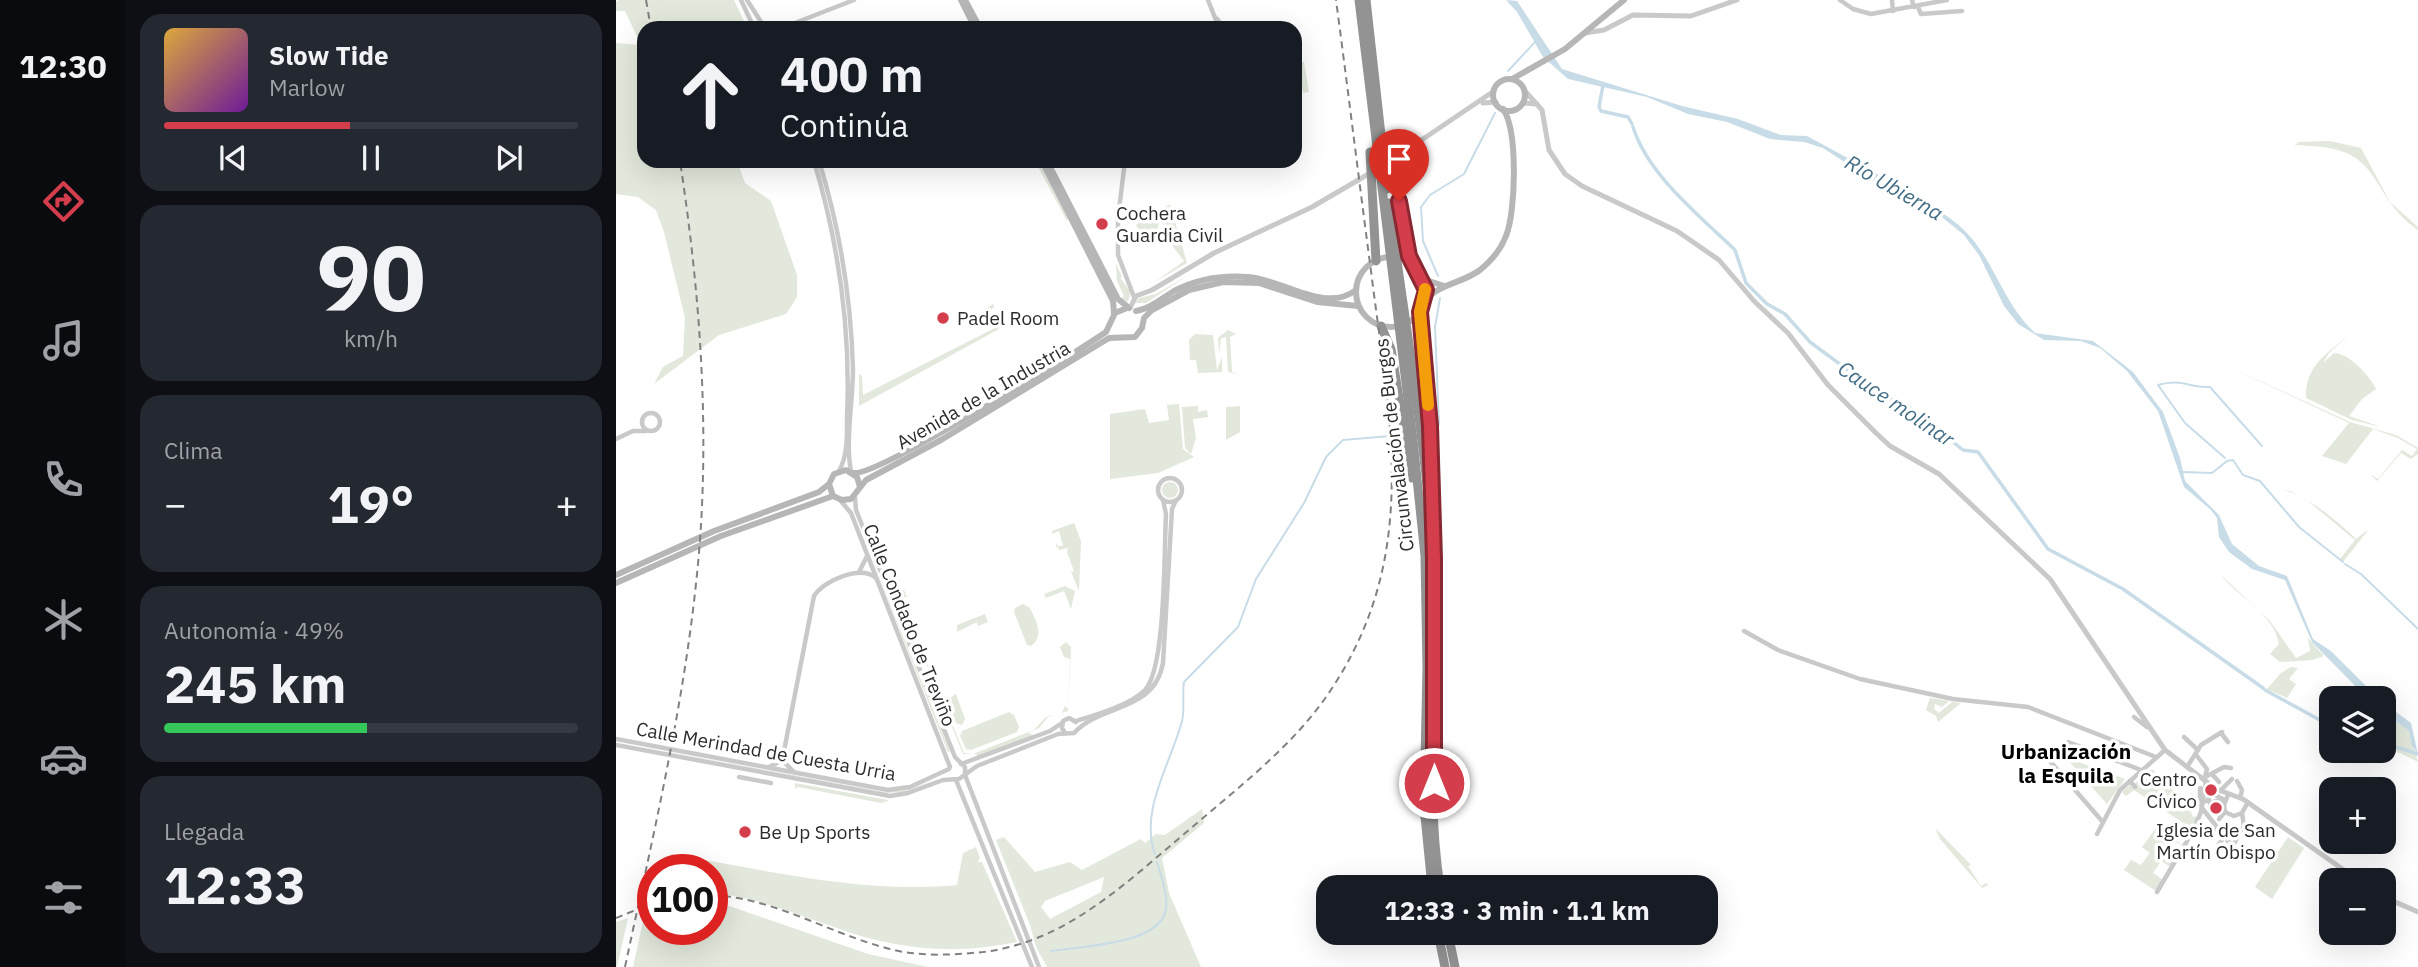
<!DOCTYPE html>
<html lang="es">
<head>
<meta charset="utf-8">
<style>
  :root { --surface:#171b24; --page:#242831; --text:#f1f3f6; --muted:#9ea1a6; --line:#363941; --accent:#d43d4c }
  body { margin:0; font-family:"IBM Plex Sans",sans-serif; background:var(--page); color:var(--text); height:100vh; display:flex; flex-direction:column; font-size:26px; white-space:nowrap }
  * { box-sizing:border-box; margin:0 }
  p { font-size:23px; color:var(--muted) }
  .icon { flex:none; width:38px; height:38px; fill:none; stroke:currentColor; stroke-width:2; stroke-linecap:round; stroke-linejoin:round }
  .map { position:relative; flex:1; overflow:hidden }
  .details { display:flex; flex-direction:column; gap:14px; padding:14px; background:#0d0f14; width:490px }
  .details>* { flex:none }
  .top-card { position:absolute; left:21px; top:21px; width:665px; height:147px; border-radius:21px; box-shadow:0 7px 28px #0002; background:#171b24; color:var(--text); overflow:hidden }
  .controls { position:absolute; left:1703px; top:686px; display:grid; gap:14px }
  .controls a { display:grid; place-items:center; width:77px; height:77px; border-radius:14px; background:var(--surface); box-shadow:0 7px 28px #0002; font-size:35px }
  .speed { position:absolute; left:21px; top:854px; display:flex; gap:14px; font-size:35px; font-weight:700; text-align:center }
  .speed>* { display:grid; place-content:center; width:91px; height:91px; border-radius:50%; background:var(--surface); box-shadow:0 7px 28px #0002; line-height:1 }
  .speed .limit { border:10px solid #d22; background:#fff; color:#111 }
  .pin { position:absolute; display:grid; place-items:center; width:60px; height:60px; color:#fff; margin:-72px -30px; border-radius:50% 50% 50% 0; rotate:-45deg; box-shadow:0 0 7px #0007 }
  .pin .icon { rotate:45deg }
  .me { position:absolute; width:77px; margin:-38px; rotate:0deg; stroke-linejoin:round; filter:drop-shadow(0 0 5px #0008) }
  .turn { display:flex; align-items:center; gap:24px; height:147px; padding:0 28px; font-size:32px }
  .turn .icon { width:91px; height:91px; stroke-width:2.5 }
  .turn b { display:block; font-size:49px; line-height:60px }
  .big { font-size:52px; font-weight:800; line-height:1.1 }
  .details .card { flex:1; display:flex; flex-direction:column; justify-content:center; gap:10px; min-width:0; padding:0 24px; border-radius:21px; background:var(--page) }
  .details .dial { align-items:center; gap:0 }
  .dial b { font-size:91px; line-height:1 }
  .song { display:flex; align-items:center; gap:21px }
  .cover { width:84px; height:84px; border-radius:10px; background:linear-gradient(135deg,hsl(40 70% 55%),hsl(280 70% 35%)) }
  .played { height:7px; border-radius:4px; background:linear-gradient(90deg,var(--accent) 45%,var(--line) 45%) }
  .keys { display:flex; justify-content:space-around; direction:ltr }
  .heat { display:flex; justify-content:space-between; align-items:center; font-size:38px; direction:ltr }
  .charge { height:10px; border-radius:5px; background:linear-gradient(90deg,#34c759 49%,var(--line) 0) }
  .trip { position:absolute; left:700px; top:875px; width:402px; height:70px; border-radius:21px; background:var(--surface); box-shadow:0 7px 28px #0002; font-weight:800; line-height:70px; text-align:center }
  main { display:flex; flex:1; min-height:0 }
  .tabs { display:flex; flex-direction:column; width:126px; justify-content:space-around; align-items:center; background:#090b0e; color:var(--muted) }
  .tabs .icon { width:49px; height:49px }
  .tabs .on { color:var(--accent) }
  .tabs b { font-size:32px; color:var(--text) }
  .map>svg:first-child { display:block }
  .green { fill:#e2e8db; fill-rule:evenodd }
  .water { fill:#c8dce7 }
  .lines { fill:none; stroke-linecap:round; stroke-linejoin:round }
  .stream { stroke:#c8dce7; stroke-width:2 }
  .canal { stroke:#c8dce7; stroke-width:3.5 }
  .minor { stroke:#c9c9c9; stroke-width:4.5 }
  .tertiary { stroke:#c9c9c9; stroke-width:5 }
  .secondary { stroke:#b6b6b6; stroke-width:6 }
  .motorway { stroke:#939393; stroke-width:9 }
  .rail { stroke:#818181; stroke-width:2; stroke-dasharray:7 5; stroke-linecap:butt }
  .route-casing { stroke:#8a2831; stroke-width:18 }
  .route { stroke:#d43d4c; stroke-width:12 }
  .slow { stroke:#f59e0b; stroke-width:12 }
  .poi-dot { fill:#d43d4c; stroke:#fff; stroke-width:2.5 }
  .labels { text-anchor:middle; stroke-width:7; stroke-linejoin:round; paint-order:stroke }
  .poi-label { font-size:19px; fill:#2c2c2c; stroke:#fff; text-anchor:start }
  .street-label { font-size:19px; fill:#2c2c2c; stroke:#fff }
  .water-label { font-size:21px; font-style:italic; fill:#426d86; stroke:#fff }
  .neighbourhood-label { font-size:21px; font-weight:bold; fill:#000; stroke:#fff }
</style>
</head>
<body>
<main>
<nav class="tabs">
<b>12:30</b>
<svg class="icon on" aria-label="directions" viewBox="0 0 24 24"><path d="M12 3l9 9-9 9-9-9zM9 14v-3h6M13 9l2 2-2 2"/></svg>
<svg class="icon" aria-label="music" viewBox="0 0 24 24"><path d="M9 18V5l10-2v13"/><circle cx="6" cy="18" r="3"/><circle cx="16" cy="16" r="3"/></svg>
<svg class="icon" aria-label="phone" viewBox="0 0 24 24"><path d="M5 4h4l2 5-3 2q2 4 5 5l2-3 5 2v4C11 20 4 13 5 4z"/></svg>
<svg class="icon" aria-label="climate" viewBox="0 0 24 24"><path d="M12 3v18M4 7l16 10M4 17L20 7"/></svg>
<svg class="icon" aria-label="car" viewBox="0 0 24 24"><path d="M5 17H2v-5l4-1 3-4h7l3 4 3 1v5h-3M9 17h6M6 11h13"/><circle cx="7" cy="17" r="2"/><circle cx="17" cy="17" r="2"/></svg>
<svg class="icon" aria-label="filters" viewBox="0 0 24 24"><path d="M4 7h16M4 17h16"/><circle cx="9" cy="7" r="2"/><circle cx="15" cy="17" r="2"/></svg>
</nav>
<section class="details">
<div class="card">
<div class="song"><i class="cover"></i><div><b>Slow Tide</b><p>Marlow</p></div></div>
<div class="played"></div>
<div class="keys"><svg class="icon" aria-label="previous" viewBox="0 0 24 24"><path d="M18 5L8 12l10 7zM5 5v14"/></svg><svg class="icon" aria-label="pause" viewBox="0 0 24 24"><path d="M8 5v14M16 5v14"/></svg><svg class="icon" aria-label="next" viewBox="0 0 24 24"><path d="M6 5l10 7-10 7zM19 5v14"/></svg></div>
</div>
<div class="card dial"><b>90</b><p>km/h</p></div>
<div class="card"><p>Clima</p>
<div class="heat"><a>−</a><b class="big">19°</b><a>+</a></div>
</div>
<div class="card"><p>Autonomía · 49%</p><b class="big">245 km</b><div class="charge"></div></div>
<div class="card"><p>Llegada</p><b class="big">12:33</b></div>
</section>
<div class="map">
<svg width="1802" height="967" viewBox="0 0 1802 967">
  <rect width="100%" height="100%" fill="#fff"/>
  <!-- green -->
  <g class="green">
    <polygon points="3,0 118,0 131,28 28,28 28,161 121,161 129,183 155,201 181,275 181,297 170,314 103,335 38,384 47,367 67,356 69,318 48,232 40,210 22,197 0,194 0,43 25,45 9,11 0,11 0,2"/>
    <polygon points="682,62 688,62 693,92 687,93"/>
    <path d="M1714,141L1745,148L1774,202L1802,227V230C1751,194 1768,148 1693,146C1687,146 1684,144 1678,146L1683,142Z"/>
    <polygon points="419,161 424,161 452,217 451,221"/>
    <polygon points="554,204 571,263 539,282 568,261 552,240 547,224 543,222 541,232 523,246 521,243 528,238 520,225"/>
    <polygon points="500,263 506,277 504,278 515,292 512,302 505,299 508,296 501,281"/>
    <polygon points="574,274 530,303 519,303 523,298 540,294"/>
    <polygon points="377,304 378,307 374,310 383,329 243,406 243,374 246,376 247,395 375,330 380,327 371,308"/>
    <polygon points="612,330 620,334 614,337 616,372 621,374 612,372 610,337 605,338 603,354 602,338"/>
    <polygon points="579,334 597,335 601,370 606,357 606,372 582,373 580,360 574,360 573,340"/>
    <path d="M1734,334L1713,353L1707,363L1718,353C1733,353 1754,376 1760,389L1746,399L1733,416L1765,427L1736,420L1690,398C1689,365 1712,353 1734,334Z"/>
    <polygon points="1607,364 1734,422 1780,435 1802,448 1802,454 1795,459 1785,453 1761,481 1754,474 1762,479 1786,450 1796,456 1801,449 1782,438 1757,429 1730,464 1706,456 1733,423"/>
    <polygon points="563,404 567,449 578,457 542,473 494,479 494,414 529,409 533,423 553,420 551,405"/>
    <polygon points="582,406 582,412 591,410 592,417 577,419 580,438 575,454 569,448 566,407"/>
    <polygon points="624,406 624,432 610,440 610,407"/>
    <circle cx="554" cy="490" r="8"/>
    <path d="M1658,489C1685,489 1721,521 1740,539L1753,529L1727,562L1724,559L1739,540L1691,500L1674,491Z"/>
    <polygon points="237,513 334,751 332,752"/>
    <polygon points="458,523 465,541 463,591 455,572 458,571 451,552 452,548 444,550 440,546 440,543 442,546 447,546 443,531 437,534 436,531"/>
    <path d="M1604,574L1654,621L1680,658L1694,651L1692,638L1708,656L1696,660L1664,662L1654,654L1663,644C1659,615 1621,596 1604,574Z"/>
    <polygon points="449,586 459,591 455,609 448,591 430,598 428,594"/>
    <polygon points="288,590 291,597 284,597 288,605 294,609 292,614 348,753 357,754 418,730 430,717 446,713 449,706 452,709 454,659 448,657 444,647 450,642 455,647 452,711 432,717 423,728 412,733 418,735 416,736 359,758 361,754 347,754 281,591"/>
    <path d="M407,604L414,608C420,622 429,635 415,646L411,645L398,612L399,608Z"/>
    <polygon points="369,614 372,622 362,626 361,622 341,632 341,625"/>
    <polygon points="1675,667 1682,668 1673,679 1680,684 1671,698 1651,689 1665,673"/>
    <polygon points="340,694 349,719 346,725 340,723 331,700"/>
    <polygon points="1314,698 1333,701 1326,707 1319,704 1318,709 1323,713 1336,702 1345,703 1322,722 1320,716 1310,710"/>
    <polygon points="393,712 398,715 403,727 401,732 355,750 350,749 344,736 346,731"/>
    <polygon points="1768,712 1793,731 1802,762 1768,745"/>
    <polygon points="0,742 268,792 291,790 322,779 290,792 267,793"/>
    <polygon points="1451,759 1452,758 1509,779 1491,804"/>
    <polygon points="1536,769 1558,791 1577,803 1574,810 1577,817 1581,816 1576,829 1518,790 1510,796 1506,792 1514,785 1518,789 1518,784"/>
    <polygon points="179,783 272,800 272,801 265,803 182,787 179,789"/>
    <path d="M586,809L588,823L546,858L553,893L585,967H431L420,947L414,925L380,840L388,837L419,872L454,862L466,870L525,839L529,843L540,834L549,835ZM488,877L485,892L434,919L425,907L429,901Z"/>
    <polygon points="1319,828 1355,865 1352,866 1365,886 1370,883 1372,885 1366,888 1324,839"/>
    <polygon points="1540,828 1568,846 1557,841 1553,847 1563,855 1556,868 1545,861 1537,873 1547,880 1540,891 1508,870 1515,860 1525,865 1534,853 1526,847"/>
    <polygon points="1672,837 1688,848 1656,899 1639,887"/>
    <path d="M360,847L364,858L362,862H366L401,942C341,955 280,950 221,928C179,914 141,897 96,893V870H47L55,854C150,870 244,894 341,885L347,853Z"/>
    <polygon points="96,900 252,954 312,967 17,967 30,908 37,906 37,929 96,929"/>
    <polygon points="12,918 1,967 0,967 0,922"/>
  </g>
  <!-- water -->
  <g class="water">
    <path d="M890,0L901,1L946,69L1066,106L1122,119L1165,135L1191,136L1263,175L1268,183C1282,184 1285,191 1296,196C1315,206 1333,215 1349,231C1379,261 1386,302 1419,333L1477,341L1517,372L1547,412L1564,458L1569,481L1603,515L1616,544L1643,566L1671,576L1697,639L1715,651L1762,698H1751L1696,642L1669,580L1636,569L1613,552L1603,537L1601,518L1595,510L1568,487L1542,411L1511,371L1484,348L1465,341L1428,340L1402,324L1388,306L1363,255L1348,235L1327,218L1283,192L1265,186L1207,148L1188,142L1154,139L1111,122L1072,114L1031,97L952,79L927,57L901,12Z"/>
    <polygon points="1768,703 1795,723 1802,754 1796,746 1793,731 1768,712"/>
  </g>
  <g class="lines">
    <!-- stream -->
    <g class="stream">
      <polyline points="892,71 920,41"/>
      <polyline points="822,276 807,241 805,207 814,195 848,174 879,113"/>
      <polyline points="819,430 823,424 819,327 824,298"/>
      <path d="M1609,458L1569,423L1542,385C1566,378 1573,388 1594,387L1646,446"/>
      <polyline points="1566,472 1596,473 1611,461 1617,460 1627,475 1644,481 1683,527 1727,562"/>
      <polyline points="1729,564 1745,574 1802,629"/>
      <path d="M539,854C523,811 555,763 566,721C569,708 566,695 568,682L622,627L640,579L688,503L710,457L727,440L774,436"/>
      <path d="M435,951C464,946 545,945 550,909C552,894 545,876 541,862"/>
    </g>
    <!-- canal -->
    <g class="canal">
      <polyline points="987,85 983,107 985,111 1012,117 1016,124"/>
      <path d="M1017,127C1032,175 1084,216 1119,250L1130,283L1151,304L1169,314L1194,342L1267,396L1293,407L1347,450L1362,452L1432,549L1507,589L1647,688"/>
      <polyline points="1649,690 1715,726"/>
      <polyline points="1768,743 1802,754"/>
    </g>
    <!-- minor -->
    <g class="minor">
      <polyline points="125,0 138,28"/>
      <polyline points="131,0 149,28"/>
      <polyline points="592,0 603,28"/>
      <polyline points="1224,0 1237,9 1255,14 1331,0"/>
      <polyline points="1276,0 1277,11"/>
      <polyline points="1296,0 1298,7"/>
      <polyline points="1302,7 1305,14 1346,11"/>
      <polyline points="601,19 608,28"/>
      <polyline points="166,28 238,0"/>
      <path d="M198,161C223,245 235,330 231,418C231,434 232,456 223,471"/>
      <path d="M203,161C224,229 235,298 237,369C237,400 229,442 235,471"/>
      <polyline points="509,161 502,218 502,255 518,297"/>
      <circle cx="35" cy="422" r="9"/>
      <polyline points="0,439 17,431 30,431"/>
      <circle cx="554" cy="490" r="12"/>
      <polyline points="239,497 240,510 339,757 349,767 349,774"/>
      <polyline points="224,500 235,513 334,767"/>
      <polyline points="243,572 251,556"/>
      <polyline points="1128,631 1162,650 1244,679 1337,699 1412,707 1540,757"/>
      <polyline points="1518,717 1531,727"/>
      <path d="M460,721C480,715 514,705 529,690C550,668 548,549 550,514L547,500"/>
      <polyline points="449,733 446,728 447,721 453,718 460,722"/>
      <polyline points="1605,733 1612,742"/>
      <polyline points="1568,737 1582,750"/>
      <polyline points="0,739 272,790 294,787 333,769"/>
      <path d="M0,745L274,796L292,793L327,780L343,779L361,766L442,734L458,733C485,703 538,713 547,663L556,509L560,500"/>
      <polyline points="1581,756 1591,769 1588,780"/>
      <polyline points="345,764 434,731 446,723"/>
      <polyline points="153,767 161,763 166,755"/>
      <polyline points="1571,767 1585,745 1606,732"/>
      <path d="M178,772L169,763L168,751L198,596C208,580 245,565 260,578"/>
      <polyline points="1596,774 1603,782"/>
      <polyline points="349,775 423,967"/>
      <polyline points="1591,776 1608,767 1615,768"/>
      <polyline points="123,777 155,783"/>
      <polyline points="340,780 416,967"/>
      <polyline points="1514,781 1519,787"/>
      <polyline points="1621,781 1626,790 1624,798"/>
      <polygon points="1584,788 1609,800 1608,802 1599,801 1599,807 1595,808 1593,799 1584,804"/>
      <polyline points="1604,791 1616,779"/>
      <polyline points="1586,808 1619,850"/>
      <polyline points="1609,812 1618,816 1626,813"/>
      <polyline points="1603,819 1609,812 1608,805 1612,795"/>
      <polyline points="1486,821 1433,760 1434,755 1452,742 1525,770"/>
      <polyline points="1577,831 1594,835 1600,827"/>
      <polyline points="1481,834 1504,790 1549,750"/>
      <polyline points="1617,845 1628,826 1626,813 1632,802"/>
      <polyline points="1601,847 1609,836"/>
      <polyline points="1541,892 1577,831 1585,812 1590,781"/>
    </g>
    <!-- tertiary -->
    <g class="tertiary">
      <polyline points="969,33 988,30 1017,15 1075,16 1121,0"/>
      <polyline points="908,90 926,110 933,150 949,174 966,186 1061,231 1103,260 1138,301 1172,333 1212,385 1260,433 1274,446 1323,474 1434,579 1549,750 1600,789 1627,799 1742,880"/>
      <polyline points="867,103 880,102"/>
      <polyline points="907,103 921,104"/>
      <polyline points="773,162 878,91"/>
      <polyline points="514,308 520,296 536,290 598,253 696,207 756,172"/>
      <polyline points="1768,897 1802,912"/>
    </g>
    <!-- secondary -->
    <g class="secondary">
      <polyline points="345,0 359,28"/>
      <polyline points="349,0 364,28"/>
      <polyline points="896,79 949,49 1008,0"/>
      <circle cx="893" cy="95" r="16"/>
      <polyline points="426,161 497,301 498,313"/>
      <polyline points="431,161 502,299 513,308"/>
      <circle cx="775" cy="292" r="35"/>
      <polyline points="807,279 828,286"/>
      <path d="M809,301C822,284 847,283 864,270C875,261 885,249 890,236C900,211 902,130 887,109"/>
      <path d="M520,311C534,309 546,298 558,291C581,279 606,275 632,277C666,279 709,314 740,290"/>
      <path d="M238,473C264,475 457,354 490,332L499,313L511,308"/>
      <polyline points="244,487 241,477 230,470 218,474 213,484 217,496 226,500 235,499 250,480 325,440 493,338 519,337 526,328 528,318 536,310 573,290 607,282 643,283 701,302 742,306"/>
      <polyline points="0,575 98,531 203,492 213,484"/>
      <polyline points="0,583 105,536 217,496"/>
    </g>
    <!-- motorway -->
    <g class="motorway">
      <polyline points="743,0 797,440 809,556 811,668 808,806 816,887"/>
      <polyline points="750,0 771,189"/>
      <polyline points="770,140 796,265"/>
      <polyline points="754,152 760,261"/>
      <path d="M773,203C789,326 812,451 818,575C823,679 808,784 824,887"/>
      <polyline points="804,312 814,426 814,482"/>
      <polyline points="765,326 775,349 796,478"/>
      <polyline points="822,933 829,967"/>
      <polyline points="832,933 839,967"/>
    </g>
    <!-- rail -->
    <g class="rail">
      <polyline points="30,0 35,28"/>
      <path d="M96,895C159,898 214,934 274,949C304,957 337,955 367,952C451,942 512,881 574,829C626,784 683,742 720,682C804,549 773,417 755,271C743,181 732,90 720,0"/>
      <polyline points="0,918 37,903"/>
      <path d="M9,967C39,826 73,685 84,540C93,414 83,286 64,161"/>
    </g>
  </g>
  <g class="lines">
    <defs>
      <polyline id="route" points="783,201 793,256 810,290 804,312 814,426 818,559 818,783"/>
    </defs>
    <!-- route casing -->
    <use href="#route" class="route-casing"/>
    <!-- route -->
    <use href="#route" class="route"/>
    <!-- slow -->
    <polyline class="slow" points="809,289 804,312 812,405"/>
  </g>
  <!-- markers -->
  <g class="poi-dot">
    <circle cx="486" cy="224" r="7"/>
    <circle cx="327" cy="318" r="7"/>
    <circle cx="1595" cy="790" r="7"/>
    <circle cx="1600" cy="808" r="7"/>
    <circle cx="129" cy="832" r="7"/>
  </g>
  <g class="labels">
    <!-- poi labels -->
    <g class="poi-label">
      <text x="500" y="220">Cochera<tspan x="500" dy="22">Guardia Civil</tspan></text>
      <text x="341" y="325">Padel Room</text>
      <text x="1581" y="786" text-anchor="end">Centro<tspan x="1581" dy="22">Cívico</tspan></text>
      <text x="1600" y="837" text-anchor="middle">Iglesia de San<tspan x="1600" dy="22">Martín Obispo</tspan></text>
      <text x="143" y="839">Be Up Sports</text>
    </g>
    <!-- street labels -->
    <g class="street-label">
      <text transform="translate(367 395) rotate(-30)" y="7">Avenida de la Industria</text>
      <text transform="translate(778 445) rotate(-97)" y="7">Circunvalación de Burgos</text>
      <text transform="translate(294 625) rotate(68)" y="7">Calle Condado de Treviño</text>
      <text transform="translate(150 751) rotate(10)" y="7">Calle Merindad de Cuesta Urria</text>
    </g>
    <!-- water labels -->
    <g class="water-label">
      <text transform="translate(1278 188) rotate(30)" y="7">Río Ubierna</text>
      <text transform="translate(1280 404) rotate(34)" y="7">Cauce molinar</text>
    </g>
    <!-- neighbourhood labels -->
    <g class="neighbourhood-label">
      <text x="1450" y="759">Urbanización<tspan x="1450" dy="24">la Esquila</tspan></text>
    </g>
  </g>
</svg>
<div class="controls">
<a><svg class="icon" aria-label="layers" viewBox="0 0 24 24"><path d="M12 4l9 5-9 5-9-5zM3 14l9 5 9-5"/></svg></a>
<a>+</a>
<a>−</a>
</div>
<div class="speed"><div class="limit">100</div></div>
<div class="pin" style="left:783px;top:201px;background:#d93025"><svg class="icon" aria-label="arrive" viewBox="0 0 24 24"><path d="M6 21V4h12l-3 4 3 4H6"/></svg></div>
<svg class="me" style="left:818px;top:783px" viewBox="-20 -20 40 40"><circle r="17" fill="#d43d4c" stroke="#fff" stroke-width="3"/><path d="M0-11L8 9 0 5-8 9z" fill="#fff"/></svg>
<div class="trip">12:33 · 3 min · 1.1 km</div>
<div class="top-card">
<div class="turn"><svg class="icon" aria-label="ahead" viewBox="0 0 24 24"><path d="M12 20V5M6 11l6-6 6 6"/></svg><div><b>400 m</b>Continúa</div></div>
</div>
</div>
</main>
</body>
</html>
